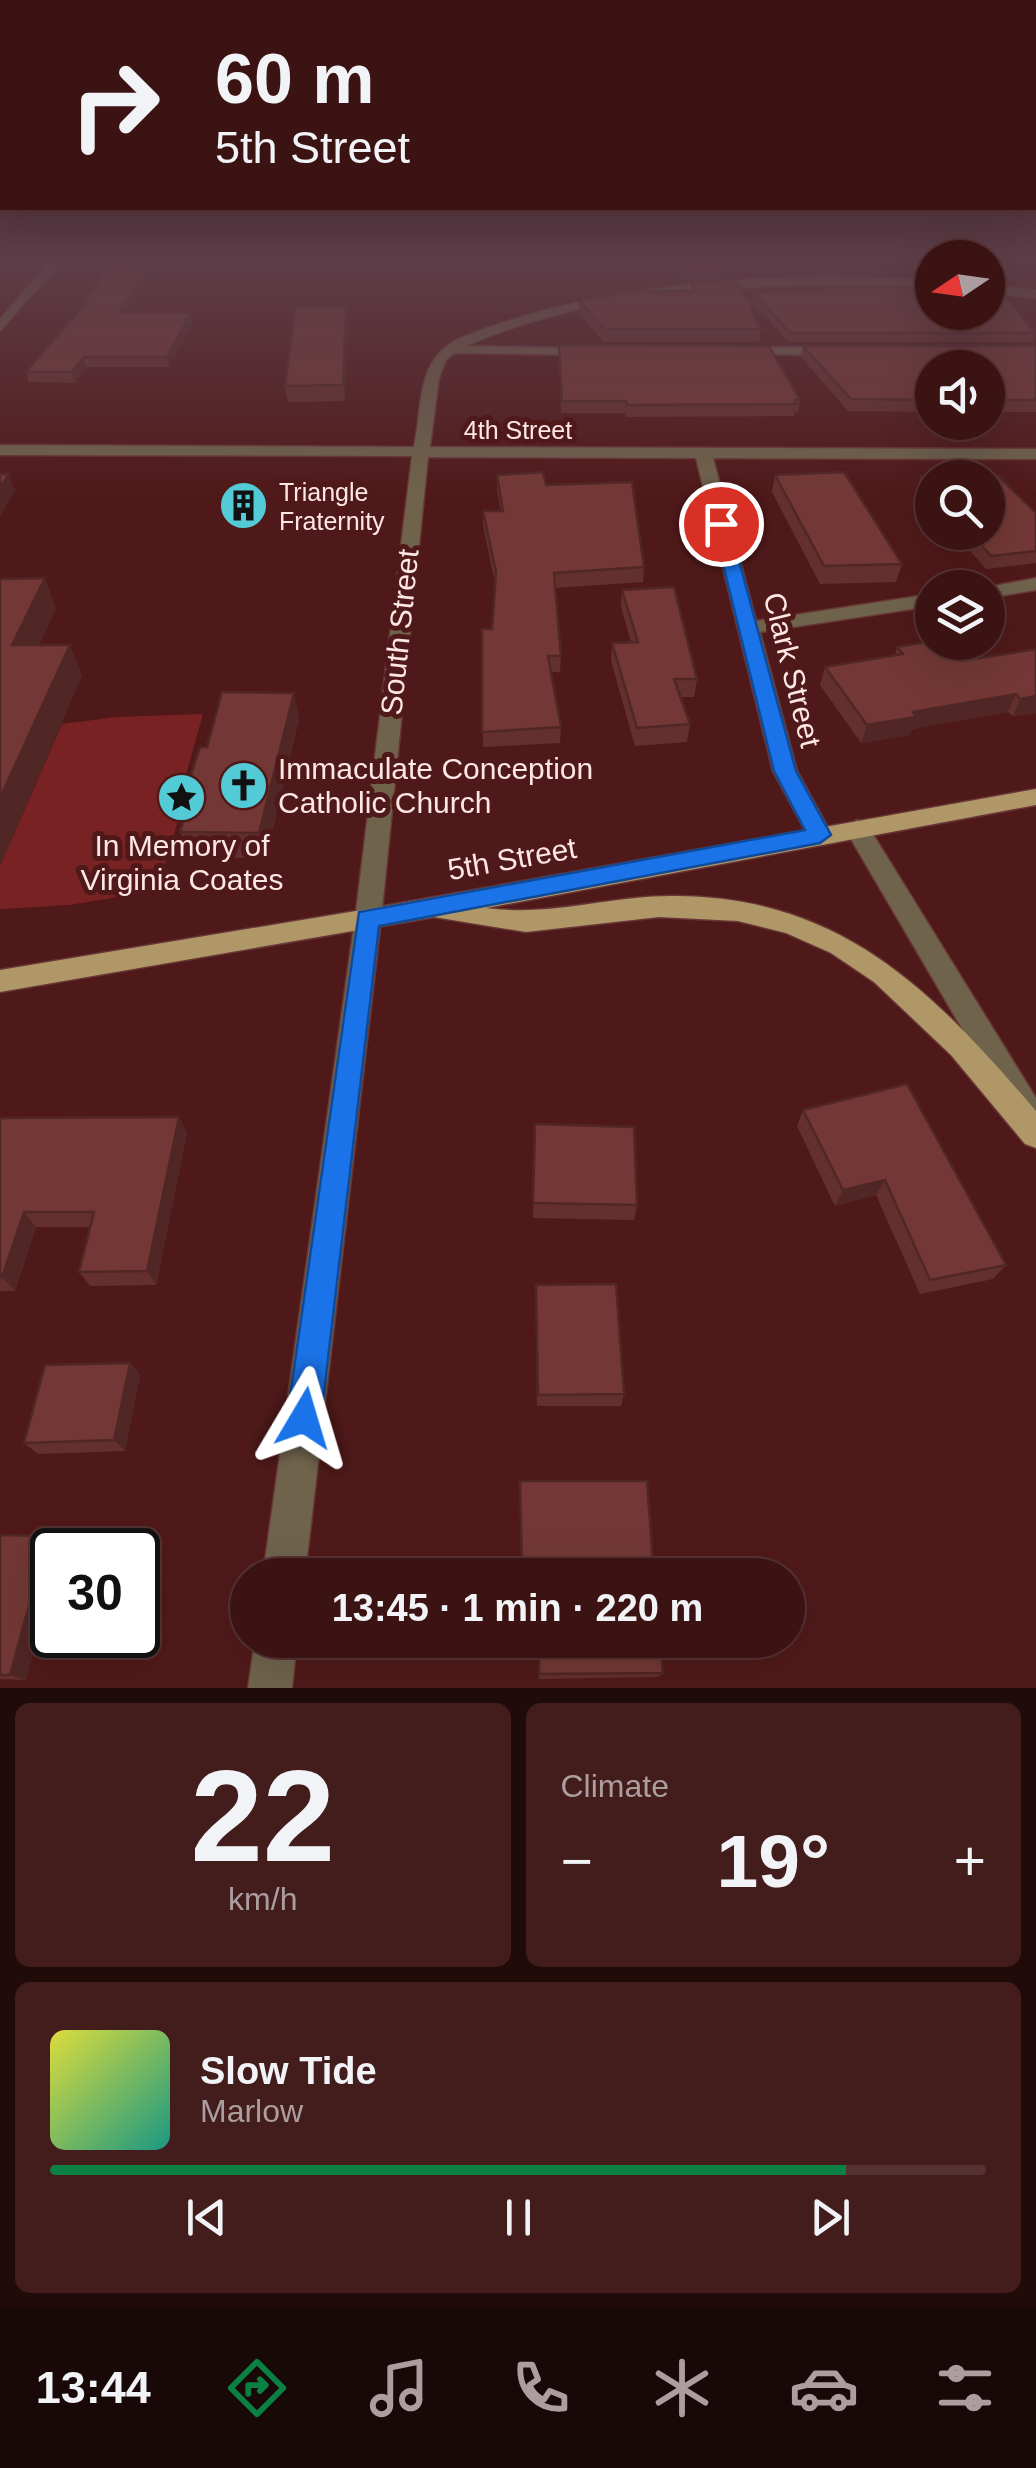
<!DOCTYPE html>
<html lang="en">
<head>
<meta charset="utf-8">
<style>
  :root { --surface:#3c1313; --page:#431c1c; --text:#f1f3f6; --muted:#ac9ea0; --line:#553233; --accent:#0b8043 }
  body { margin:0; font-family:Arial,sans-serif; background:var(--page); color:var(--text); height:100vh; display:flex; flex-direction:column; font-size:38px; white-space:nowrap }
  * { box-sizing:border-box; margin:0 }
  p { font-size:32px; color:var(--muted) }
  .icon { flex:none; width:55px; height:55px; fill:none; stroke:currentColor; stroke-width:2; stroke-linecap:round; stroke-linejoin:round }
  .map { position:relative; height:1688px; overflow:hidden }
  .side { display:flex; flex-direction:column; gap:15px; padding:15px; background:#210a0a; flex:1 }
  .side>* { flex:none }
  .hud { position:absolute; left:0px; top:0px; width:1038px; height:210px; box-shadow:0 10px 40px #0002,0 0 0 2px var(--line); background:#3c1313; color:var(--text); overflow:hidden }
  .needle { width:65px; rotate:257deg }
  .buttons { position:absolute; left:915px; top:240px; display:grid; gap:20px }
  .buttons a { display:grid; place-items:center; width:90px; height:90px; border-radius:50%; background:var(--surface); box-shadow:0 10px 40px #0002,0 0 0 2px var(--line); font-size:50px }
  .speed { position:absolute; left:30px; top:1528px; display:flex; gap:20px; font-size:50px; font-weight:700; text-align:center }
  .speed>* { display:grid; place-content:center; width:130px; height:130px; border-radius:50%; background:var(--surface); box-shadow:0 10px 40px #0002,0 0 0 2px var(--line); line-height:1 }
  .speed .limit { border:5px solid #111; border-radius:15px; background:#fff; color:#111 }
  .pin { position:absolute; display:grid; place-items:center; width:85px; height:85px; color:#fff; margin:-42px; border:5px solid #fff; border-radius:50%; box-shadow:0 2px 10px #0007 }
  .me { position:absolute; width:110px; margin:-55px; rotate:7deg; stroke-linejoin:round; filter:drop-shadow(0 0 8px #0008) }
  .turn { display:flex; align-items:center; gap:35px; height:210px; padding:0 50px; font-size:45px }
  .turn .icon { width:130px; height:130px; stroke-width:2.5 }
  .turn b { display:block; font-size:70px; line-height:85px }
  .big { font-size:75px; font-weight:700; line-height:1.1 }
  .side .tile { flex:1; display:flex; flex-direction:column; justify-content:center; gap:15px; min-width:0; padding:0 35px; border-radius:15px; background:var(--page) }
  .side .dial { align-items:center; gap:0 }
  .dial b { font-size:130px; line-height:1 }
  .song { display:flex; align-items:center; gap:30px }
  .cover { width:120px; height:120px; border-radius:15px; background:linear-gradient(135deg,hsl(60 70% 55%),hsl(170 70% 35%)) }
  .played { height:10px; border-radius:5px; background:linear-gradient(90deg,var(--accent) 85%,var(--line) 85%) }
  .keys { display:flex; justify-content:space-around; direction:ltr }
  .heat { display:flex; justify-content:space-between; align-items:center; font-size:55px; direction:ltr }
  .side .tiles { flex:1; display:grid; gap:15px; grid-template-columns:1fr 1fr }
  .tile:last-child { grid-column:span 2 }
  .trip { position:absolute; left:230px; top:1558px; width:575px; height:100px; border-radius:50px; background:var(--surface); box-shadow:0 10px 40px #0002,0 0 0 2px var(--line); font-weight:700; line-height:100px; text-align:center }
  .menu { display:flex; height:160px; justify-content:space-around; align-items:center; background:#180808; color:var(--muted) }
  .menu .icon { width:70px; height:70px }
  .menu .active { color:var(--accent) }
  .menu b { font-size:45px; color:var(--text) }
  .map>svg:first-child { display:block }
  .green { fill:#792223 }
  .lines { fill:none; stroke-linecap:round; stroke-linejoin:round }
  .minor-casing { stroke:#683636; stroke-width:3 }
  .major-casing { stroke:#683636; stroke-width:3 }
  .minor { fill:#6f634c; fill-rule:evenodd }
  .major { fill:#b09767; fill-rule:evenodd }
  .wall { fill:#63302e }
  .shaded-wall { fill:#502725 }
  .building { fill:#733835; stroke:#502725; stroke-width:2.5 }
  .route { fill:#1a73e8; stroke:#114b97; stroke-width:2.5 }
  .labels { text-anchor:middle; stroke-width:10; stroke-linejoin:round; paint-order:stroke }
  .far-street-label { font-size:25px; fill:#fde7e5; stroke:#501919 }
  .far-poi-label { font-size:25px; fill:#fde7e5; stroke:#501919; text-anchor:start }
  .street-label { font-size:30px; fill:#fde7e5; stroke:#501919 }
  .poi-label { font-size:30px; fill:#fde7e5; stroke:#501919; text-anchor:start }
</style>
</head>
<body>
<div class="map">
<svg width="1036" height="1688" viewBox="0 0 1036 1688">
  <rect width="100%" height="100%" fill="#501919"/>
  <!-- green -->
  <polygon class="green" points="203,714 185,778 168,789 163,799 177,817 177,824 162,874 165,882 177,887 69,905 0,909 0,866 62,724 117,717"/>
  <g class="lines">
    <defs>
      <g id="minor">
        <polygon points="51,260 63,260 0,331 0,319"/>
        <path d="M825,276L932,280V288C778,282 611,283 466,346L589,348L596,352L594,355L454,353L446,360L439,378L430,447L1036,449V459L713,458L756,621L932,594V606L760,632L797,771L832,835L829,841H811L773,771L696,458L428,457L381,919L305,1575H263L355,919L412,456L0,455V445L414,447C423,406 415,361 458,339C573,292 702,279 825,276Z"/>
        <polygon points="988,285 1036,290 1036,298 988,293"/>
        <polygon points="739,347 834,347 841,351 834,355 734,354 734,348"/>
        <polygon points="1036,578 1036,590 988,598 988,588 983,588"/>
        <polygon points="857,820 866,823 1036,1098 1036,1140 1025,1136 845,829"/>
        <polygon points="255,1640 297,1640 292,1688 248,1688"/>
      </g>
      <path id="major" d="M1036,789V805L486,908C552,917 611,895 676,896C843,897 935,993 1036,1111V1148L1025,1144L951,1055L874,982L831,953L786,933L738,921L659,917L526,932L434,917L0,992V970L368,909Z"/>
    </defs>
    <!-- minor casing -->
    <use href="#minor" class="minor-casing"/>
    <!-- major casing -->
    <use href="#major" class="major-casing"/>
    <!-- minor -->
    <use href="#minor" class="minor"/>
    <!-- major -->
    <use href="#major" class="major"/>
  </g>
  <!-- wall -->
  <g class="wall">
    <polygon points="667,260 715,260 724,272 723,279 682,284"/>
    <polygon points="691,283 753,314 761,329 759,342 604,342 579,314 579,301 690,291"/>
    <polygon points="820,287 1035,333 1032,342 788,342 752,301 753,292 819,292"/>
    <polygon points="127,313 193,322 169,367 86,367 75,383 29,382 26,372"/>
    <polygon points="348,322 345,401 288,402 285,386"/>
    <polygon points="559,345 800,400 798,412 795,412 794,416 626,417 625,413 561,413"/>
    <polygon points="803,346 1036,346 1036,412 988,412 988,368 932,368 932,412 848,411 801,357"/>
    <polygon points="497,475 546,485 644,567 643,582 555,588 561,656 560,672 551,672 561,727 560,743 483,747 482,629 492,629 495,583 483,526 483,511 501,511 497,490"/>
    <polygon points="775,475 902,564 896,582 820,584 772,492"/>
    <polygon points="997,475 1036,513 1036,563 986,569 954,532 988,532 988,478 932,478 932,508 917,490 921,477"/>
    <polygon points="622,590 697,679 694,697 681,697 690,724 687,742 635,746 611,661 612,643 631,642 621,607"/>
    <polygon points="897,647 967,660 1036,649 1036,713 1013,716 1008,712 912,729 910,735 861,743 820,685 825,667 895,655"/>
    <polygon points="294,693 299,719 266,858 189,858 180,832 187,811 183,799 207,747"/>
    <polygon points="803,1110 1006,1265 993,1279 920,1294 876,1195 835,1206 797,1126"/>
    <polygon points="179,1117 187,1133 156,1285 90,1286 79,1272 90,1227 36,1227 15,1291 0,1291 0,1118"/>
    <polygon points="535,1124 637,1205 634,1220 533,1218"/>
    <polygon points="536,1298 624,1394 621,1406 537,1406"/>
    <polygon points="130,1363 140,1375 125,1451 38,1454 24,1443"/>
    <polygon points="520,1481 654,1575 521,1575"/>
    <polygon points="0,1535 62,1544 26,1680 0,1679"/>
    <polygon points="538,1640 660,1640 663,1673 658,1677 539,1679"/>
  </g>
  <!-- shaded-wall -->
  <g class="shaded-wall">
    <polygon points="150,260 157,260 121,322 119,313"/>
    <polygon points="724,272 723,279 682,284 683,276"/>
    <polygon points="346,307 348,322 345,401 343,385"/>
    <polygon points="191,313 193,322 169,367 167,357"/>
    <polygon points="84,357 86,367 75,383 72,372"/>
    <polygon points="9,474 15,491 0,516 0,488"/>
    <polygon points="45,578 56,609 25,676 12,645"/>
    <polygon points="70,645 82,676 0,866 0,798"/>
    <polygon points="294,693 299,719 266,858 259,833"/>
    <polygon points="1016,694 1008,712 912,729 910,735 861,743 867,725 913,712"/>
    <polygon points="1036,696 1036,713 1013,716 1020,699"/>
    <polygon points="179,1117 187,1133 156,1285 147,1271"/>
    <polygon points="885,1180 876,1195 835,1206 843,1190"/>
    <polygon points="24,1212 36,1227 15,1291 2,1277"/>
    <polygon points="130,1363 140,1375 125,1451 114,1440"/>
    <polygon points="48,1536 62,1544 60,1550 52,1550 52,1579 26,1680 10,1675"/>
  </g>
  <!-- building -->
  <g class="building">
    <polygon points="112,260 150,260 119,313 191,313 167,357 84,357 72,372 26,372 80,310"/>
    <polygon points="672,260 715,260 724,272 683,276"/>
    <polygon points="734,280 754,307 750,310 761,329 605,329 579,301 624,292 697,291 691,283"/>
    <polygon points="820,287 932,288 932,312 988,312 988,290 1003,293 1035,333 790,333 753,292 823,292"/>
    <polygon points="295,307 346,307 343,385 285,386"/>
    <polygon points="559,345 769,346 800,400 795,400 796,404 627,405 626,401 562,401"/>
    <polygon points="803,346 1036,346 1036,400 988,400 988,368 932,368 932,400 851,399"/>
    <polygon points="543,472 546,485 632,482 644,567 554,573 561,656 548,656 561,727 482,732 482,629 492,629 496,572 483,511 503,511 497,475"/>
    <polygon points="844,472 902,564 824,566 775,475"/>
    <polygon points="0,474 9,474 0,488"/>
    <polygon points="997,475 1036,513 1036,551 991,556 970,532 988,532 988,478 932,478 932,490 921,477"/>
    <polygon points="45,578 12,645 70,645 0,798 0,579"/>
    <polygon points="674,587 697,679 674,679 690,724 637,728 612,643 638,642 622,590"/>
    <polygon points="932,641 951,642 967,660 1036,649 1036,696 1020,699 1016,694 913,712 916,717 867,725 825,667 903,654 897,647"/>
    <polygon points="222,692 294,693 259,833 180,832 191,799 183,799 200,747 207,747"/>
    <polygon points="907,1084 1006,1265 930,1280 885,1180 843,1190 803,1110"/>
    <polygon points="179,1117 147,1271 79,1272 94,1212 24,1212 2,1277 0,1277 0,1118"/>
    <polygon points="535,1124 634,1127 637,1205 533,1203"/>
    <polygon points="616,1284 624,1394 538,1395 536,1285"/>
    <polygon points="130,1363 114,1440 24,1443 45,1365"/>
    <polygon points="520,1481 647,1481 654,1575 537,1575 537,1569 522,1568"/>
    <polygon points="0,1535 48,1536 10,1675 0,1675"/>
    <polygon points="539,1640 660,1640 663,1673 539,1674"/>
  </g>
  <!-- sky -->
  <linearGradient id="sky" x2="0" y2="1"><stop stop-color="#2c0e0e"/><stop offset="0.52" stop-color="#5e3e49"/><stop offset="1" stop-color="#5e3e49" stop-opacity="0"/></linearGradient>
  <rect width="1036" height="496" fill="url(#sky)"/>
  <!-- route -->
  <polygon class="route" points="721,519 729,524 796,771 831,835 820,843 379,926 321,1418 316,1430 304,1435 292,1430 287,1418 359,912 805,830 774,771 713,524"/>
  <!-- icons -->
  <defs>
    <symbol id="building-disc" viewBox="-11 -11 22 22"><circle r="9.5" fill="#52cbd7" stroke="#501919"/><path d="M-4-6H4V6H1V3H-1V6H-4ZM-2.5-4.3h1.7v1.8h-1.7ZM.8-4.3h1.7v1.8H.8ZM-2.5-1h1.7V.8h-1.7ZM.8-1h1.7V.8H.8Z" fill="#111"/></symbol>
    <symbol id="church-disc" viewBox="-11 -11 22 22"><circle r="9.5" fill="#52cbd7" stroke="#501919"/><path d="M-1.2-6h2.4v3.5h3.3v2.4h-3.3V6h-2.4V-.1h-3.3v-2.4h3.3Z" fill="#111"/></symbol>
    <symbol id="sight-disc" viewBox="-11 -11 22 22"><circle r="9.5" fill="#52cbd7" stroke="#501919"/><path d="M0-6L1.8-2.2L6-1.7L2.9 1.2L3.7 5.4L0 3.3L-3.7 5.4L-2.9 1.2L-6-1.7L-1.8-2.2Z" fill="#111"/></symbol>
  </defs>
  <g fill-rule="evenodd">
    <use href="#building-disc" x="216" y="478" width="55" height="55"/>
    <use href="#church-disc" x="216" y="758" width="55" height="55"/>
    <use href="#sight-disc" x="154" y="770" width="55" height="55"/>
  </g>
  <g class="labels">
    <!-- far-street labels -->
    <g class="far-street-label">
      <text x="518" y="439">4th Street</text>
    </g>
    <!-- far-poi labels -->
    <g class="far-poi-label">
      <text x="279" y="501">Triangle<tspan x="279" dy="29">Fraternity</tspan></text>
    </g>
    <!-- street labels -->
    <g class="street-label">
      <text transform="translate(400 632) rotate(-84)" y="10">South Street</text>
      <text transform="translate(792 670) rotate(76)" y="10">Clark Street</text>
      <text transform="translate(512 859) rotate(-10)" y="10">5th Street</text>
    </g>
    <!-- poi labels -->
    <g class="poi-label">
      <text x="278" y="779">Immaculate Conception<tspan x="278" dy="34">Catholic Church</tspan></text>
      <text x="182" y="856" text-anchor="middle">In Memory of<tspan x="182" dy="34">Virginia Coates</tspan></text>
    </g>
  </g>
</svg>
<div class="buttons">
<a><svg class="needle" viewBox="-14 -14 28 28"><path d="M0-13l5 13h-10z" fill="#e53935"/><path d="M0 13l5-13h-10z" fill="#ac9ea0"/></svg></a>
<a><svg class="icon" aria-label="sound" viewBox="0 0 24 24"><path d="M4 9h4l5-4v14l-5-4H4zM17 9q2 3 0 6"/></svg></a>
<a><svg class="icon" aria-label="search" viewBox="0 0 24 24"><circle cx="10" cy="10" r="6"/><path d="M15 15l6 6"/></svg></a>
<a><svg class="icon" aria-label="layers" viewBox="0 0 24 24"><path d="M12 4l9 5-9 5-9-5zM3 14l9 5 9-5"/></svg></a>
</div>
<div class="speed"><div class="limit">30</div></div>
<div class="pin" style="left:721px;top:524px;background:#d93025"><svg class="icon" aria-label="arrive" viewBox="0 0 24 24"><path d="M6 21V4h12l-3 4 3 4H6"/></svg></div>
<svg class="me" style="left:304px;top:1418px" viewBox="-20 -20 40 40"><path d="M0-17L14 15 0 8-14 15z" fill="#1a73e8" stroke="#fff" stroke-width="4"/></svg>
<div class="trip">13:45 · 1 min · 220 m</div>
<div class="hud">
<div class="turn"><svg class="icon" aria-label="right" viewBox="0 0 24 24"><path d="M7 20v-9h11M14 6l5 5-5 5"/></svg><div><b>60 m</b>5th Street</div></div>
</div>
</div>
<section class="side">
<div class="tiles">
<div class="tile dial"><b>22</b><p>km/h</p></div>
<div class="tile"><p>Climate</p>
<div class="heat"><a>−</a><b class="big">19°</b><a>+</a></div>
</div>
<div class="tile">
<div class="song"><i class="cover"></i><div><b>Slow Tide</b><p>Marlow</p></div></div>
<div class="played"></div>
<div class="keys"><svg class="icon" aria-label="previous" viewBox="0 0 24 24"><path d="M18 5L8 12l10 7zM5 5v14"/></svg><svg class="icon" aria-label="pause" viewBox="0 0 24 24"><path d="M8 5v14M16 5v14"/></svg><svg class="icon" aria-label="next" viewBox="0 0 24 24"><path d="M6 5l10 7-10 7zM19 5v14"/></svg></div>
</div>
</div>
</section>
<nav class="menu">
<b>13:44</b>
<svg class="icon active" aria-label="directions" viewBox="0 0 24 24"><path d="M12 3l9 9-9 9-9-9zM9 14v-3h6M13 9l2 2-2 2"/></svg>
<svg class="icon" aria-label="music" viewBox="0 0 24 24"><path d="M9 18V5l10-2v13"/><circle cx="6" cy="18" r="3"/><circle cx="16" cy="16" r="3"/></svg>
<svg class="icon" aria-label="phone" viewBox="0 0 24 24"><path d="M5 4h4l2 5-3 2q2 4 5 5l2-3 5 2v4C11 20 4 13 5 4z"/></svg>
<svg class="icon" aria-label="climate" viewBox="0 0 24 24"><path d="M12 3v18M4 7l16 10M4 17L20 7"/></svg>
<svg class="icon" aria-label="car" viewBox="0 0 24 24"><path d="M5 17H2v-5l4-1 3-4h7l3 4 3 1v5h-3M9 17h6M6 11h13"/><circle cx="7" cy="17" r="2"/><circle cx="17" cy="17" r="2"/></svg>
<svg class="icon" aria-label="filters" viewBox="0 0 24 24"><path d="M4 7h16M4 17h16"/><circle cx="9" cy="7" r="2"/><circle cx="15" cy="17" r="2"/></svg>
</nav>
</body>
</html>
